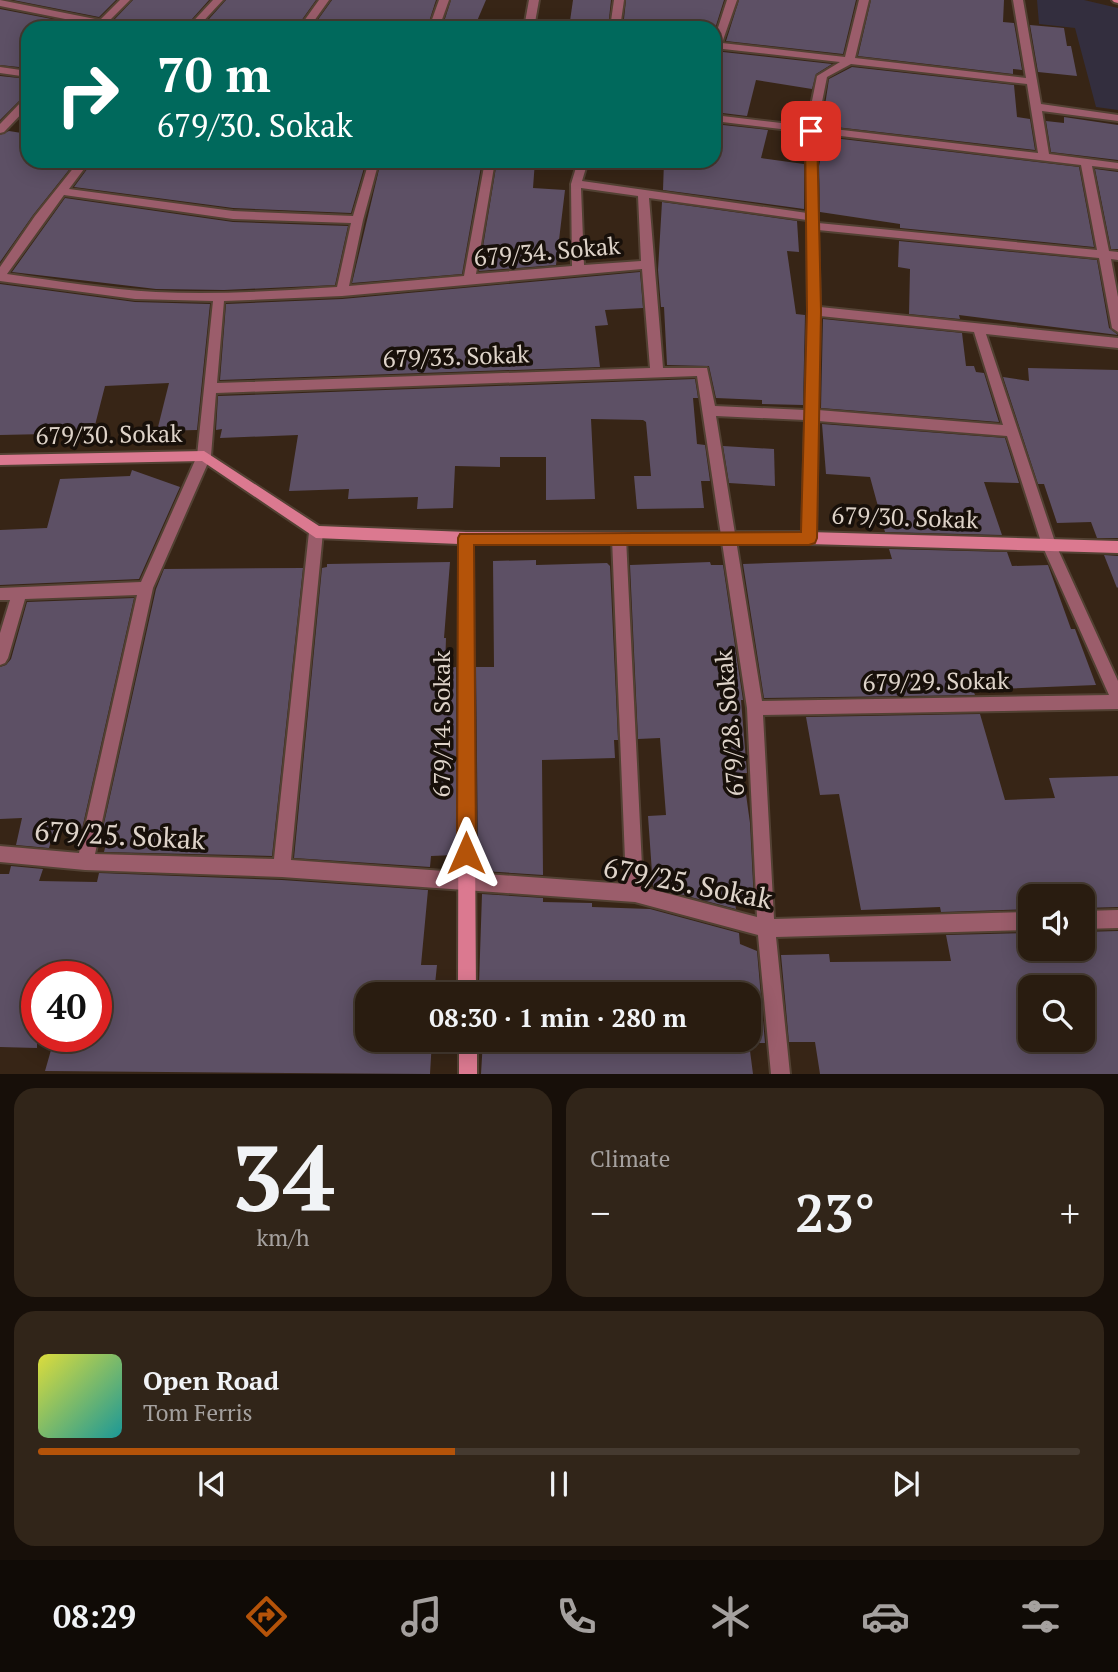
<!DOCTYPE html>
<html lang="en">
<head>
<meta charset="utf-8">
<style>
  :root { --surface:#291c10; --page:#312519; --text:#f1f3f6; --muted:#a5a19f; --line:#453a30; --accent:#b45309 }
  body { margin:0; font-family:"PT Serif",serif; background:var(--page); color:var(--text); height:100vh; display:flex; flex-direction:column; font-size:26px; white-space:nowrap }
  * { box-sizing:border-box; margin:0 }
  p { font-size:23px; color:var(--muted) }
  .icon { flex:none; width:38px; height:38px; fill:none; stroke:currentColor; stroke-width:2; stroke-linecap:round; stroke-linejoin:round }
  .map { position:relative; height:1074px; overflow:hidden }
  .details { display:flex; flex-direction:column; gap:14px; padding:14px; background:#170f09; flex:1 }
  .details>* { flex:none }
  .top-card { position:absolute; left:21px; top:21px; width:700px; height:147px; border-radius:21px; box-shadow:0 4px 18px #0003,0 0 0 2px var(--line); background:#00695c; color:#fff; overflow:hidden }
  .controls { position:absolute; left:1018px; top:884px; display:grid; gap:14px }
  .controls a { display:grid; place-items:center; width:77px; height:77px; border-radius:14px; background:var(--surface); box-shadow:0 4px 18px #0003,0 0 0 2px var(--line); font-size:35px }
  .speed { position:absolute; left:21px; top:961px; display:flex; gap:14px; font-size:35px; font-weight:700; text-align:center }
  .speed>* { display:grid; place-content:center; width:91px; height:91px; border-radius:50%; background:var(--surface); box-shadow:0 4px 18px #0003,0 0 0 2px var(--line); line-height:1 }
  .speed .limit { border:10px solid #d22; background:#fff; color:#111 }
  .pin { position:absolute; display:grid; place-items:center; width:60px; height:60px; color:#fff; margin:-30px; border-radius:14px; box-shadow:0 4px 10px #0006 }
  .me { position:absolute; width:77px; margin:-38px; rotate:0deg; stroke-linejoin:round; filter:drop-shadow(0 0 5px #0008) }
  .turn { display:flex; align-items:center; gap:24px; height:147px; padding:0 21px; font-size:32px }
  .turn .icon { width:91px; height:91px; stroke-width:2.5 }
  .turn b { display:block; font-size:49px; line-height:60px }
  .big { font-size:52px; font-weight:700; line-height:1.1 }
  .details .widget { flex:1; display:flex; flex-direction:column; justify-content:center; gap:10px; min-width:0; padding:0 24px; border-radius:21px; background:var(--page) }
  .details .dial { align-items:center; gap:0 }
  .dial b { font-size:91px; line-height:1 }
  .song { display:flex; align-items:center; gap:21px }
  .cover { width:84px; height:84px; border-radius:10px; background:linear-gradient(135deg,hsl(60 70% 55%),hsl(180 70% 35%)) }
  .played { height:7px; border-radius:4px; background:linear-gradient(90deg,var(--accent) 40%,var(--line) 40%) }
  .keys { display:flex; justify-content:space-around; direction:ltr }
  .heat { display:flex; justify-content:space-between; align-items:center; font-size:38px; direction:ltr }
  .details .tiles { flex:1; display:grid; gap:14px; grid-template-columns:1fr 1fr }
  .widget:last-child { grid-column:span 2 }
  .trip { position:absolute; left:355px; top:982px; width:406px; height:70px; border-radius:21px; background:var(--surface); box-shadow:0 4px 18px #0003,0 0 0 2px var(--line); font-weight:700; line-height:70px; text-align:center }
  .tab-bar { display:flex; height:112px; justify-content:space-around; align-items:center; background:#100b06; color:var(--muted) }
  .tab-bar .icon { width:49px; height:49px }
  .tab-bar .active { color:var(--accent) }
  .tab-bar b { font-size:32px; color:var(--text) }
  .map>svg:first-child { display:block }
  .education { fill:#332e3e }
  .building { fill:#5d5065; fill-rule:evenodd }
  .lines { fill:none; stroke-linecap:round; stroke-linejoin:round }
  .street-casing { stroke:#524133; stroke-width:4 }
  .secondary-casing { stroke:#524133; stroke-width:4 }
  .street { fill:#9b5d6b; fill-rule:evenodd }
  .secondary { fill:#db7990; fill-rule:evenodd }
  .route { fill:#b45309; stroke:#753606; stroke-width:2 }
  .labels { text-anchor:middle; stroke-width:7; stroke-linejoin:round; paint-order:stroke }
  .street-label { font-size:24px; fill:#ded3c9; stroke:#18100a }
  .near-street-label { font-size:28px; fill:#ded3c9; stroke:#18100a }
</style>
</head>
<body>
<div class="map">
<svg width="1118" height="1074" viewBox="0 0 1118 1074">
  <rect width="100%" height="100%" fill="#372516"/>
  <!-- education -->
  <polygon class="education" points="1037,0 1084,0 1118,8 1118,110 1096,107 1075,28 1039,24"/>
  <!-- building -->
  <g class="building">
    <polygon points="13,0 116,0 99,17"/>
    <polygon points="133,0 209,0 184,28 133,28 113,21"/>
    <polygon points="226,0 316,0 296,28 201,28"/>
    <polygon points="332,0 436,0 427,28 312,28"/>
    <polygon points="451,0 486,0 474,28 442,28"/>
    <polygon points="573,0 611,0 608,28 569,28"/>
    <polygon points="626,0 724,0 714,32 714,28 623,28"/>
    <polygon points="739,0 856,0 843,54 726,41"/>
    <polygon points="871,0 1004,0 1003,22 1014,23 1022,70 1013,69 1013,74 858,56"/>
    <polygon points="0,9 93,27 93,28 28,28 28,68 0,65"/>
    <polygon points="1030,25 1064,28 1067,46 1071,46 1077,76 1038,72"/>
    <polygon points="714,51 832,64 816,74 812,89 756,80 747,116 714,112"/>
    <polygon points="852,67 1014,85 1017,117 1030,119 1035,150 827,126 828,119 823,118 829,79"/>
    <polygon points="0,76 28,79 28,92 0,120"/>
    <polygon points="1064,117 1118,125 1118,160 1051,152 1046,121 1064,123"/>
    <polygon points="714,124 768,130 761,158 804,164 804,209 663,190 664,161 714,161"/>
    <polygon points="9,131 28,134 28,161 76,161 33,215 0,262 0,135"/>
    <polygon points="825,137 1079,167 1094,247 900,228 900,224 820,212 819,166"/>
    <polygon points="93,161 366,161 351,213 233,208 74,187"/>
    <polygon points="381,161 482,161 462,274 352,283"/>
    <polygon points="497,161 535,161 533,188 565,190 556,265 479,271"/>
    <polygon points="1095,169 1118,172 1118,249 1111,249"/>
    <polygon points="65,198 233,222 348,226 335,285 224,290 156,289 12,272"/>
    <polygon points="662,202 797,221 799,252 787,251 796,314 805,315 803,405 762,404 762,400 716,398 709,366 667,365 664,307 661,307 658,270"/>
    <polygon points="899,241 1097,260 1109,328 1118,335 959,315 960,319 909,314 910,269 898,267"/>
    <polygon points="640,272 643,308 605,310 608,325 595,326 600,367 220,380 226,304 342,299"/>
    <polygon points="0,284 135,302 210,304 197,430 157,431 169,383 105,386 93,433 0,435"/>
    <polygon points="823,319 962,333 966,366 974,366 976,372 984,373 999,422 821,408"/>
    <polygon points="1028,368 1118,370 1118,538 1097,538 1091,522 1057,523 1044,484 1038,484 1003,377 1029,381"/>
    <polygon points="695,379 698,398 693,398 697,444 705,445 710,481 701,481 704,508 637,509 634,476 651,476 646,422 643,420 591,419 595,499 546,500 546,457 500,457 500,467 455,466 453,508 417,509 418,497 348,499 349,489 289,491 298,435 220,438 222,429 216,430 218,396"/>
    <polygon points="822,424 1005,438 1019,483 984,482 1002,535 885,532 870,477 826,474"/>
    <polygon points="723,446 774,449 775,486 729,483"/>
    <polygon points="132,470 180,487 139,579 0,585 0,530 47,528 60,479 130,476"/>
    <polygon points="889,549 1007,552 1012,566 1048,565 1071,629 1075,629 1096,685 973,690 975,695 764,698 743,564 892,559"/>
    <polygon points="1104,555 1118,556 1118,587 1117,588"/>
    <polygon points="536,560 536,565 607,563 610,566 618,740 614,740 615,758 542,760 543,875 483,871 484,864 479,864 478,855 476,667 494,667 493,561"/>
    <polygon points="450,562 444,638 446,638 445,668 456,667 456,855 431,856 430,867 294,858 322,568 327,567 327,564"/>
    <polygon points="710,562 711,565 723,565 743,700 741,700 747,773 743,773 750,823 754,903 735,903 736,909 653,887 648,816 666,815 660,738 638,739 630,565"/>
    <polygon points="303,568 272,856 104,852 110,827 103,828 156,589 164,569"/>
    <polygon points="134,598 82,829 54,830 49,848 16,845 22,818 0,819 0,667 6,665 11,659 27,602"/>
    <polygon points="980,714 1005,800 1055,798 1049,778 1118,776 1118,907 1083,908 1083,896 1031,896 1031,909 941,912 940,907 861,910 839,794 820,795 806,717"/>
    <polygon points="11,866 43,869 39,881 97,882 99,873 282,880 428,890 421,965 437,965 434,994 368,994 368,1040 432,1040 430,1074 45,1071 55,1036 96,1036 96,976 37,976 37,1048 0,1047 0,874 9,874"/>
    <polygon points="482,894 543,898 543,902 592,903 592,907 650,909 739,933 740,944 757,951 765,1043 749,1043 753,1074 481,1074 483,1040 749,1040 749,1043 749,992 649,994 649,990 583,988 582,994 486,994 487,984 479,984"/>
    <path d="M1118,931V1074H820L815,1042H789L781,955L829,954L830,962L951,961L946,935L1031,933V948H1083V932ZM1031,987H1083V1040L1031,1041Z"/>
  </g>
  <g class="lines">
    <defs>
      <g id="street">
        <polygon points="0,0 100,20 120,0 130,0 108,22 130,28 96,28 95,25 0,6"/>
        <polygon points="213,0 223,0 197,28 187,28"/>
        <polygon points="319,0 329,0 309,28 299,28"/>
        <polygon points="439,0 449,0 439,28 429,28"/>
        <polygon points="529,0 539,0 534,28 524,28"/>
        <polygon points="614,0 624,0 620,28 610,28"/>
        <path d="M727,0H737L722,43L845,57L859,0H869L855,58L1026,78L1013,0H1023L1041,104L1118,115V121L1042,111L1049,154L1118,163V169L1092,166L1109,251L1118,252V260L1111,259L1118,297V332L1112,328L1099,258L818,230L820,307L1118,338V348L986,334L1056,545L1118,681V709L763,715L774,919L1031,912V930L776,937L790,1074H771L758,935L635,902L282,877L85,870L0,862V846L79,853L137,595L25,599L8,658L5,663L0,665V633L10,600H0V588L141,582L197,456L213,301L135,299L0,281V267L35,216L79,161H90L69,189L233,211L353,216L369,161H379L363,220L349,286L464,276L485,161H495L476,274L572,266L571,184L578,161H588L582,181L807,213L806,132L714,121V115L807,126L817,76L840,62L714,48V40ZM851,64L1027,84L1038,153L817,127L827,77ZM816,133L1081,165L1097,250L818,223ZM581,188L638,196L641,261L584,265ZM64,195L233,219L351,223L337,287C277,291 216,295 156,292C106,289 57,281 7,274ZM649,198L807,220L808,311L805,410L715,406L707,368H663ZM642,269L650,368L217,383L224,301L342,296ZM820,316L974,332L1003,425L818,410ZM697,376L747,708L757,917L643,887L626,538L624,534H614L612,538L626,884L291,860L323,532L321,528H311L309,532L274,859L95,854L153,588L211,456L216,393ZM716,416L805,420L802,538L804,542H814L816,538L818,421L1007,436L1042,545L1109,695L762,701Z"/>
        <polygon points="0,67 28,71 28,77 0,73"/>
        <polygon points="28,98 28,107 4,132 0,133 0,124 24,99"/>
        <polygon points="1118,910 1118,928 1083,929 1083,911"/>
      </g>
      <g id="secondary">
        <polygon points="1112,0 1118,0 1118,3 1114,2"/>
        <polygon points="204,451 319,526 466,532 809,532 1118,541 1118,553 809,544 473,544 476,994 458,994 459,544 316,538 202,461 0,465 0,455"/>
        <rect x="459" y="1040" width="18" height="34"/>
      </g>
    </defs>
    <!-- street casing -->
    <use href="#street" class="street-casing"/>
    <!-- secondary casing -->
    <use href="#secondary" class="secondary-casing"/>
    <!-- street -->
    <use href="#street" class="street"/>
    <!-- secondary -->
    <use href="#secondary" class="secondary"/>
  </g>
  <!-- route -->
  <polygon class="route" points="811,127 817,131 821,311 817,538 815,543 809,545 474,545 476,853 473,860 466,863 459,860 457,853 458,538 460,534 801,532 807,311 805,131"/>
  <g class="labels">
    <!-- street labels -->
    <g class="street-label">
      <text transform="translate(547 252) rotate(-5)" y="8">679/34. Sokak</text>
      <text transform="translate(456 357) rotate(-2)" y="8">679/33. Sokak</text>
      <text transform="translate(109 435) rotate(-1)" y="8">679/30. Sokak</text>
      <text transform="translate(905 518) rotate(2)" y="8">679/30. Sokak</text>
      <text transform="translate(936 682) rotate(-1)" y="8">679/29. Sokak</text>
      <text transform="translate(730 723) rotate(-95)" y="8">679/28. Sokak</text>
      <text transform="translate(442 724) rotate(-90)" y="8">679/14. Sokak</text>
    </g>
    <!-- near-street labels -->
    <g class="near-street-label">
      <text transform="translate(120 835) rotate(3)" y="10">679/25. Sokak</text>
      <text transform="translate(688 883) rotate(11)" y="10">679/25. Sokak</text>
    </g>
  </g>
</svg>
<div class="controls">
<a><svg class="icon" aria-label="sound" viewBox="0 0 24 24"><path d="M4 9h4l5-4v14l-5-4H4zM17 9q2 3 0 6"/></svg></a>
<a><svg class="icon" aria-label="search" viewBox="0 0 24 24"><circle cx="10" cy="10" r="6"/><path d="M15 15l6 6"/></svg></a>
</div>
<div class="speed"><div class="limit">40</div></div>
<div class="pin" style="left:811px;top:131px;background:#d93025"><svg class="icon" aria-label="arrive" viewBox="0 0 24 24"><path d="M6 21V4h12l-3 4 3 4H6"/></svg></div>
<svg class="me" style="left:466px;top:853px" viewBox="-20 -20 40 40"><path d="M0-17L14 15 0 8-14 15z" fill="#b45309" stroke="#fff" stroke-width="4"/></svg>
<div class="trip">08:30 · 1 min · 280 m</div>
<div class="top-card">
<div class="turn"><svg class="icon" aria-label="right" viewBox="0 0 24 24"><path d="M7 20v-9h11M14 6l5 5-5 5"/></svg><div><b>70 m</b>679/30. Sokak</div></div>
</div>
</div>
<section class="details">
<div class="tiles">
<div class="widget dial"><b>34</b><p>km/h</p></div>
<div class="widget"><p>Climate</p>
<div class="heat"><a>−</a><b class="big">23°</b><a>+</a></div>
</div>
<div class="widget">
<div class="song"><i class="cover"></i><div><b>Open Road</b><p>Tom Ferris</p></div></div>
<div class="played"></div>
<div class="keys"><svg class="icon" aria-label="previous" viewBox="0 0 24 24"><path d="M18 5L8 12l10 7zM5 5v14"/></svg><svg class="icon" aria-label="pause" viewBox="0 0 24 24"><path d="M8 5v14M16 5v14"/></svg><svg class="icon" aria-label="next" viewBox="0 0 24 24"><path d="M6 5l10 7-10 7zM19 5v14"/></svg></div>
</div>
</div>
</section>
<nav class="tab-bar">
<b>08:29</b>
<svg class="icon active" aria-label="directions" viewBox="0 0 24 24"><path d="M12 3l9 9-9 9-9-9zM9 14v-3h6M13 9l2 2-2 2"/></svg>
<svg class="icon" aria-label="music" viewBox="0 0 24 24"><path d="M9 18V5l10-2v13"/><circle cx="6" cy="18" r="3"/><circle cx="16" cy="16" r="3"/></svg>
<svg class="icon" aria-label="phone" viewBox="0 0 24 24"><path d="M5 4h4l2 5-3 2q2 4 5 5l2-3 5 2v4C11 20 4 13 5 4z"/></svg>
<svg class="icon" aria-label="climate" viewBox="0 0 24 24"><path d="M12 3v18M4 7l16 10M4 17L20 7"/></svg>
<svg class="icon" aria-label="car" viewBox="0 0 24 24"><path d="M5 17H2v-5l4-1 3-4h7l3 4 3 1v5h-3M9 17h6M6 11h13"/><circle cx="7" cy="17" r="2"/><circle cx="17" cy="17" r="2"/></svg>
<svg class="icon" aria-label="filters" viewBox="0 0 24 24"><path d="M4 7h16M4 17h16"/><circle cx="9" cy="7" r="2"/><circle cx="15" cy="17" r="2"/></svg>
</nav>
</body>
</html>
